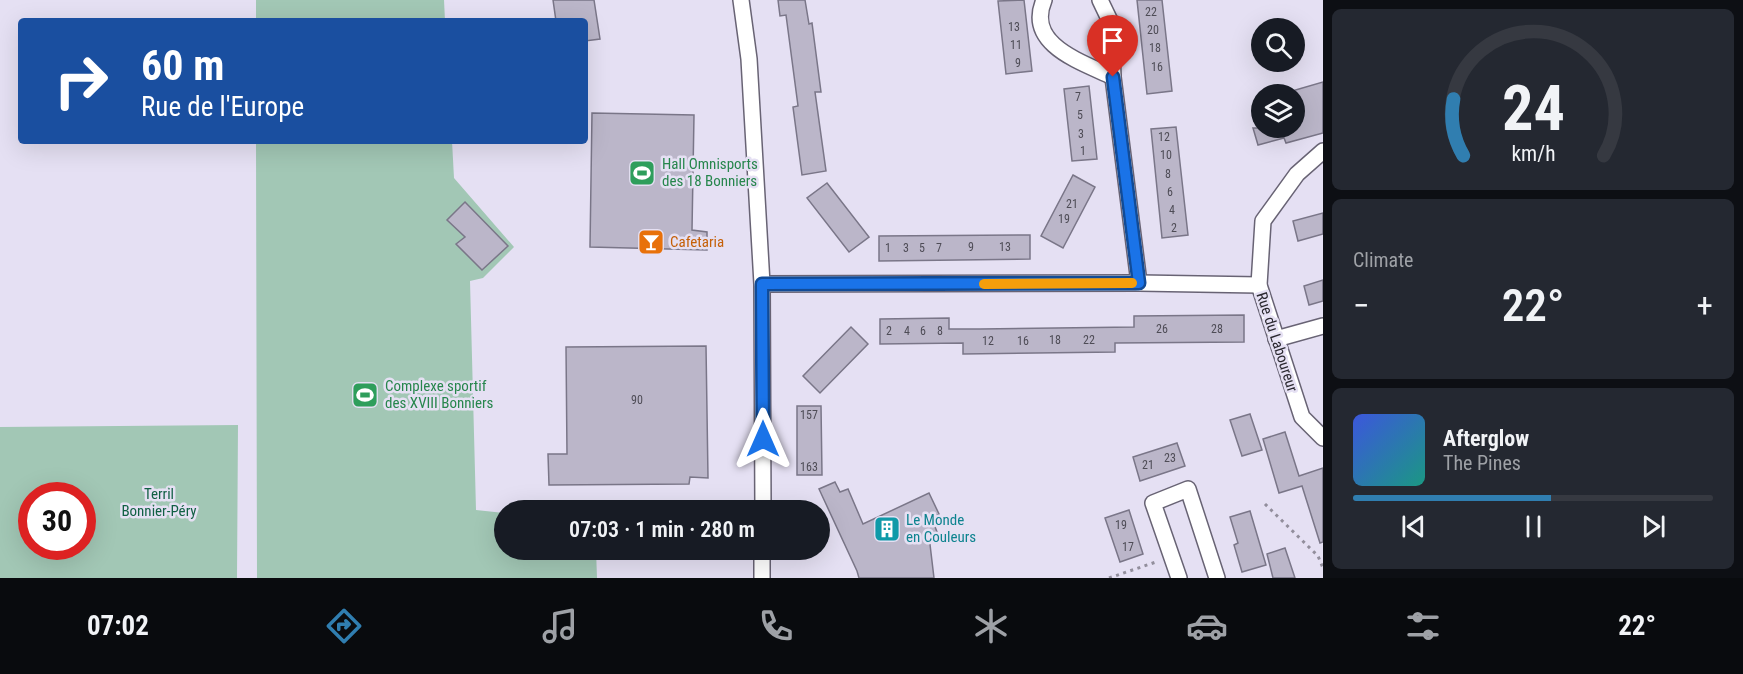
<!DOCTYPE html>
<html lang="en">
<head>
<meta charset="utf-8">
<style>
  :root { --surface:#171b24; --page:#242831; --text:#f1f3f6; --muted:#9ea1a6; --line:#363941; --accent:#307eb0 }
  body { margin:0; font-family:"Roboto Condensed",sans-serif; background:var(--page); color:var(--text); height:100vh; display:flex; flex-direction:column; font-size:22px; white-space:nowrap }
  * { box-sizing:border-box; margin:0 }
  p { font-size:20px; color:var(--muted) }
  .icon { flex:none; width:33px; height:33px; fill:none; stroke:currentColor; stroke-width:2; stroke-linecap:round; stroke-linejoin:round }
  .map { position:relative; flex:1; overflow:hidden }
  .sheet { display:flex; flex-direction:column; gap:9px; padding:9px; background:#0d0f14; width:420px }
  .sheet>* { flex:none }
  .hud { position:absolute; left:18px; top:18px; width:570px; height:126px; border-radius:6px; box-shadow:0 6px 24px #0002; background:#1a4fa0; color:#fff; overflow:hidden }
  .buttons { position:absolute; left:1251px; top:18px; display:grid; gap:12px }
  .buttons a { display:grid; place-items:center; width:54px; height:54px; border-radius:50%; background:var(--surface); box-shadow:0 6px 24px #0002; font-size:30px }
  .speed { position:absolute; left:18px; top:482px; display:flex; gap:12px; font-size:30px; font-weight:700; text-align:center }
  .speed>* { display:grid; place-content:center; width:78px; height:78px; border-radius:50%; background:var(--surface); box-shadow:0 6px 24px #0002; line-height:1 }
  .speed .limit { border:9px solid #d22; background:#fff; color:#111 }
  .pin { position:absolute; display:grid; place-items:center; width:51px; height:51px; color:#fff; margin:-62px -26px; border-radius:50% 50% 50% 0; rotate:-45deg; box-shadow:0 0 6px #0007 }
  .pin .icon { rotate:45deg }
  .me { position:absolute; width:66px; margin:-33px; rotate:0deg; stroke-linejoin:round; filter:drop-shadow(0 0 4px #0008) }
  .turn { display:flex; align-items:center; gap:21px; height:126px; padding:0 24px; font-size:27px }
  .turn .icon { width:78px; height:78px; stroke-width:2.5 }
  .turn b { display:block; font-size:42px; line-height:51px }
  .big { font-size:45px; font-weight:600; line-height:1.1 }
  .sheet .tile { flex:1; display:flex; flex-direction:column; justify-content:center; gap:9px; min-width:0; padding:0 21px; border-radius:9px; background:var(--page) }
  .sheet .dial { align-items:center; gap:0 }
  .dial svg { height:156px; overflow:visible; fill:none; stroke:var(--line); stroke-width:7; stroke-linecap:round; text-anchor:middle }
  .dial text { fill:var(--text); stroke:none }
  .song { display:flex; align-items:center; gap:18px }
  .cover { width:72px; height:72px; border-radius:9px; background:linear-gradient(135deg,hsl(230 70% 55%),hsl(170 70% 35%)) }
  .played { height:6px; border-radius:3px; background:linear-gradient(90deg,var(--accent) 55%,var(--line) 55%) }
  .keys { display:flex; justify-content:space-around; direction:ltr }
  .heat { display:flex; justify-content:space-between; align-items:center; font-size:33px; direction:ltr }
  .trip { position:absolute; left:494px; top:500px; width:336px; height:60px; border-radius:30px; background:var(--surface); box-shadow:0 6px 24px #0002; font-weight:600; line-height:60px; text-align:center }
  .tab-bar { display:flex; height:96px; justify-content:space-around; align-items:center; background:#090b0e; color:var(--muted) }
  .tab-bar .icon { width:42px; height:42px }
  .tab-bar .selected { color:var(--accent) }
  .tab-bar b { font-size:27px; color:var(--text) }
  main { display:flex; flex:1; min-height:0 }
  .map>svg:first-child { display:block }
  .green { fill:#a2c7b5; fill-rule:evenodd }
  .building { fill:#bbb6c9; stroke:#7a7688; stroke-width:1.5 }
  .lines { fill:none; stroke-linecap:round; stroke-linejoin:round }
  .street-casing { stroke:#686374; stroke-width:18 }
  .path { stroke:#928e9c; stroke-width:3; stroke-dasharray:3 4.5; stroke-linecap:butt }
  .street { stroke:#fff; stroke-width:15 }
  .route-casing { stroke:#114b97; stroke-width:15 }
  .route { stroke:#1a73e8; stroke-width:10 }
  .slow { stroke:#f59e0b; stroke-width:10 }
  .labels { text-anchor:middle; stroke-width:5; stroke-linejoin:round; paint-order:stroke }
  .number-label { font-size:12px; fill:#4e4c56 }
  .leisure-label { font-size:15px; fill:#27864d; stroke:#e5e0f3; text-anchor:start }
  .food-label { font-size:15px; fill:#c56008; stroke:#e5e0f3; text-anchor:start }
  .street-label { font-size:15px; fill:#2a282f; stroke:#e5e0f3 }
  .park-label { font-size:15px; fill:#116044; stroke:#e5e0f3 }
  .culture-label { font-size:15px; fill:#0d838f; stroke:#e5e0f3; text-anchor:start }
</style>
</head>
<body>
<main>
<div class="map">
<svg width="1323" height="578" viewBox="0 0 1323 578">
  <rect width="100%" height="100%" fill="#e5e0f3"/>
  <!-- green -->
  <g class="green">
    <polygon points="256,0 444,0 445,21 256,21"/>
    <polygon points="256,141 452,141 454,178 514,247 483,278 470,281 476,510 504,513 504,549 596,549 597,578 257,578"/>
    <path d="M238,425L237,578H0V427ZM32,495H82V546H32Z"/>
  </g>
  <!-- building -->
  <g class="building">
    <polygon points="553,0 594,0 600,39 585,41 585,21 556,21"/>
    <polygon points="778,0 805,0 809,24 812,23 821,92 815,92 826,171 802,175 793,107 798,106 786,15 780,16"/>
    <polygon points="1024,0 1032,71 1006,74 998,1"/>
    <polygon points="1137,0 1162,0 1172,91 1147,94"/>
    <polygon points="1323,82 1323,133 1286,143 1284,138 1258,145 1253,128 1294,128 1294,115 1298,114 1294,94 1293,94 1292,91"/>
    <polygon points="1089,86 1097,159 1072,161 1064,89"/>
    <polygon points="592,113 694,115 692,230 707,232 707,250 590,247"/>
    <polygon points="1176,127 1188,235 1162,238 1151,129"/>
    <polygon points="1073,175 1095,187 1063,248 1041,236"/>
    <polygon points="827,183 869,237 849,252 807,198"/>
    <polygon points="465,202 508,246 482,270 456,244 465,237 447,220"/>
    <polygon points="1323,213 1323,234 1298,241 1293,221"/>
    <polygon points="1030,235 1030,259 879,261 879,236"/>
    <polygon points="1323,280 1323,301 1309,305 1304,286"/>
    <polygon points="1244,315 1244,342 1115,343 1115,352 963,354 963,343 880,344 880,319 949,318 949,329 980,329 1134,327 1134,316"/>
    <polygon points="851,327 868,344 820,393 803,376"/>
    <polygon points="706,346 708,478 690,477 689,484 549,485 548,454 567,454 566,347"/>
    <polygon points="797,406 821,406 822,475 797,475"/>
    <polygon points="1250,414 1262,450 1242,456 1230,420"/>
    <polygon points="1285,432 1299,476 1323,468 1323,542 1320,543 1302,486 1279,493 1263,439"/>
    <polygon points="1177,443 1185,466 1140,481 1133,457"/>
    <polygon points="835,482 840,492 848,489 863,524 929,493 939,514 932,519 937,532 929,536 934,578 859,578 857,571 819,489"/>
    <polygon points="1129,510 1143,554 1120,562 1105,518"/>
    <polygon points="1250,511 1266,565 1242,572 1234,545 1238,543 1230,517"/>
    <polygon points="1285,548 1295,578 1273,578 1267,554"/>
  </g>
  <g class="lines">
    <defs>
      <g id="street">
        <polyline points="741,0 749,59 762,284 763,510"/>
        <path d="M1044,0C1025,45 1082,62 1113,77"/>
        <polyline points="1100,0 1111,23 1113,77 1139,283"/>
        <polyline points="1323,151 1297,174 1263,221 1259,285 1302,417 1323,438"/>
        <polyline points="762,284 1139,283 1259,285"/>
        <polyline points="1276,339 1323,326"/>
        <polyline points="762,578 762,549"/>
        <polyline points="1179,578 1153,503 1188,489 1217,578"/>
      </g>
    </defs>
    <!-- street casing -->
    <use href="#street" class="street-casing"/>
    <!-- path -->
    <g class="path">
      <polyline points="1265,504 1318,556 1323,568"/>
      <polyline points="1109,578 1156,562"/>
    </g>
    <!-- street -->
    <use href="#street" class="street"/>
  </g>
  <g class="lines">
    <defs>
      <polyline id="route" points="763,439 762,284 1139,283 1113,77"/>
    </defs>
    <!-- route casing -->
    <use href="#route" class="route-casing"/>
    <!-- route -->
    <use href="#route" class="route"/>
    <!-- slow -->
    <polyline class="slow" points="984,284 1132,283"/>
  </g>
  <!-- icons -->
  <defs>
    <symbol id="stadium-square" viewBox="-11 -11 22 22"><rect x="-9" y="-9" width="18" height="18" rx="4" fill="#2e9e5b" stroke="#e5e0f3"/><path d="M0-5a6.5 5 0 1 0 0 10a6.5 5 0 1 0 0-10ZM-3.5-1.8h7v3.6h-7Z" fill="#fff"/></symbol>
    <symbol id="bar-square" viewBox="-11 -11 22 22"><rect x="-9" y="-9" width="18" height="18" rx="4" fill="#e8710a" stroke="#e5e0f3"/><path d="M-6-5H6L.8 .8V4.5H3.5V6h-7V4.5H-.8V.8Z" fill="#fff"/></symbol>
    <symbol id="building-square" viewBox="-11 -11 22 22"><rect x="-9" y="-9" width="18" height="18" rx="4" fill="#0f9aa8" stroke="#e5e0f3"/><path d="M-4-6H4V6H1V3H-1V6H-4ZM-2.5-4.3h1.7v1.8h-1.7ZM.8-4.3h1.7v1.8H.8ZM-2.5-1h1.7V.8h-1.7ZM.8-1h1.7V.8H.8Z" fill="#fff"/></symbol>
  </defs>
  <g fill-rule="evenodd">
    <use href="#stadium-square" x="627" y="158" width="30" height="30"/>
    <use href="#bar-square" x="636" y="227" width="30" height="30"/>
    <use href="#stadium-square" x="350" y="380" width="30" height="30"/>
    <use href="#building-square" x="872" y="514" width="30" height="30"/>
  </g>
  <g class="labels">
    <!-- number labels -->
    <g class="number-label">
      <text x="1151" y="16">22</text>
      <text x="1014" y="31">13</text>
      <text x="1153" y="34">20</text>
      <text x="1016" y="49">11</text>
      <text x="1155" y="52">18</text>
      <text x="1018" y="67">9</text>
      <text x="1157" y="71">16</text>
      <text x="1078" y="101">7</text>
      <text x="1080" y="119">5</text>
      <text x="1081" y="138">3</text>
      <text x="1164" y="141">12</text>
      <text x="1083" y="155">1</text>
      <text x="1166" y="159">10</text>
      <text x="1168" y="178">8</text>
      <text x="1170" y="196">6</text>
      <text x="1072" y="208">21</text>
      <text x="1172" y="214">4</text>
      <text x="1064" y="223">19</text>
      <text x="1174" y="232">2</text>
      <text x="971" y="251">9</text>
      <text x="1005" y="251">13</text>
      <text x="888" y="252">1</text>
      <text x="906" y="252">3</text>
      <text x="922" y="252">5</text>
      <text x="939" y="252">7</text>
      <text x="1162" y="333">26</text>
      <text x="1217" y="333">28</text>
      <text x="889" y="335">2</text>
      <text x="907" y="335">4</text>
      <text x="923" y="335">6</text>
      <text x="940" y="335">8</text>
      <text x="1055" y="344">18</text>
      <text x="1089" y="344">22</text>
      <text x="988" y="345">12</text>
      <text x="1023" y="345">16</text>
      <text x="637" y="404">90</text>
      <text x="809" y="419">157</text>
      <text x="1170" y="462">23</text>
      <text x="1148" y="469">21</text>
      <text x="809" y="471">163</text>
      <text x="1121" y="529">19</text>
      <text x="1128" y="551">17</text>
    </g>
    <!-- leisure labels -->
    <g class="leisure-label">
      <text x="662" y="169">Hall Omnisports<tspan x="662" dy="17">des 18 Bonniers</tspan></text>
      <text x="385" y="391">Complexe sportif<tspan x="385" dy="17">des XVIII Bonniers</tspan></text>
    </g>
    <!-- food labels -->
    <g class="food-label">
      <text x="670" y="247">Cafetaria</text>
    </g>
    <!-- street labels -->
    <g class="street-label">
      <text transform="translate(1277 342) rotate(72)" y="5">Rue du Laboureur</text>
    </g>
    <!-- park labels -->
    <g class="park-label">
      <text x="159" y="499">Terril<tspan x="159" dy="17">Bonnier-Péry</tspan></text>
    </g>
    <!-- culture labels -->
    <g class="culture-label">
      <text x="906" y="525">Le Monde<tspan x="906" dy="17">en Couleurs</tspan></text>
    </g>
  </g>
</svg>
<div class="buttons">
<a><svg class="icon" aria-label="search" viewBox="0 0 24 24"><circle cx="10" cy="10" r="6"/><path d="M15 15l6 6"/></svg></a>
<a><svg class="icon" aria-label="layers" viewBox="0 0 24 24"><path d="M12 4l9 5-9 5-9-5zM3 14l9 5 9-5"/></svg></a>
</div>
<div class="speed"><div class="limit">30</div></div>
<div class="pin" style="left:1113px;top:77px;background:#d93025"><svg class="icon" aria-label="arrive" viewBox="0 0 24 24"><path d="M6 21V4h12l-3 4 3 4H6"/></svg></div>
<svg class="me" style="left:763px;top:439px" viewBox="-20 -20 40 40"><path d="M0-17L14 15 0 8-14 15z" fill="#1a73e8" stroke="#fff" stroke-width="4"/></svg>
<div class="trip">07:03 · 1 min · 280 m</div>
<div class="hud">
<div class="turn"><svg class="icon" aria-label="right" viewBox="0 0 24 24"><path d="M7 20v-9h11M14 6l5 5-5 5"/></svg><div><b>60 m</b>Rue de l'Europe</div></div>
</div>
</div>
<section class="sheet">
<div class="tile dial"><svg viewBox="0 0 100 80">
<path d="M14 69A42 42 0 1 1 86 69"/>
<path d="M14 69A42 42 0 0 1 9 40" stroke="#307eb0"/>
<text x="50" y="56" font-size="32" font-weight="700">24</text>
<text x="50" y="72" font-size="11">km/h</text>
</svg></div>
<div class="tile"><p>Climate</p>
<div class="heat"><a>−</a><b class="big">22°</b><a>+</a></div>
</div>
<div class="tile">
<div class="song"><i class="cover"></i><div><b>Afterglow</b><p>The Pines</p></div></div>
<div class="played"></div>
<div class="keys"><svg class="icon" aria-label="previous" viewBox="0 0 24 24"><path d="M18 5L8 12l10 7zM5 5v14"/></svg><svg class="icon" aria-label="pause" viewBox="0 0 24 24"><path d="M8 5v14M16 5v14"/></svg><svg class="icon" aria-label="next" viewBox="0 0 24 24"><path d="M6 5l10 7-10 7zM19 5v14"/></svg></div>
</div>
</section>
</main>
<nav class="tab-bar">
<b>07:02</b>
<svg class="icon selected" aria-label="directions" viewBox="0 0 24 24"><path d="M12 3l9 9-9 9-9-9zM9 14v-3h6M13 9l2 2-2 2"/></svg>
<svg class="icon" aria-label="music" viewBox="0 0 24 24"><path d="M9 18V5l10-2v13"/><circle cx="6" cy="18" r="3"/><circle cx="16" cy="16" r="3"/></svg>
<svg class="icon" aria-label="phone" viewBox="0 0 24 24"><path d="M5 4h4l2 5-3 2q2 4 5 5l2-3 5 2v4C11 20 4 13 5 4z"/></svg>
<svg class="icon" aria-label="climate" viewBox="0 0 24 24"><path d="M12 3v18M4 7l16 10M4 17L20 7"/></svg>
<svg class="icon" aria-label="car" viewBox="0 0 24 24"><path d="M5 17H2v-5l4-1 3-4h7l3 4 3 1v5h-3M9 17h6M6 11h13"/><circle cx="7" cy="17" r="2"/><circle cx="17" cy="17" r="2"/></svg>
<svg class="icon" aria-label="filters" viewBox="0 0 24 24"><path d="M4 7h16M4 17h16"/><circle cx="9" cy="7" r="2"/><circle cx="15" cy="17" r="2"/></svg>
<b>22°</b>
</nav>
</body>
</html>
